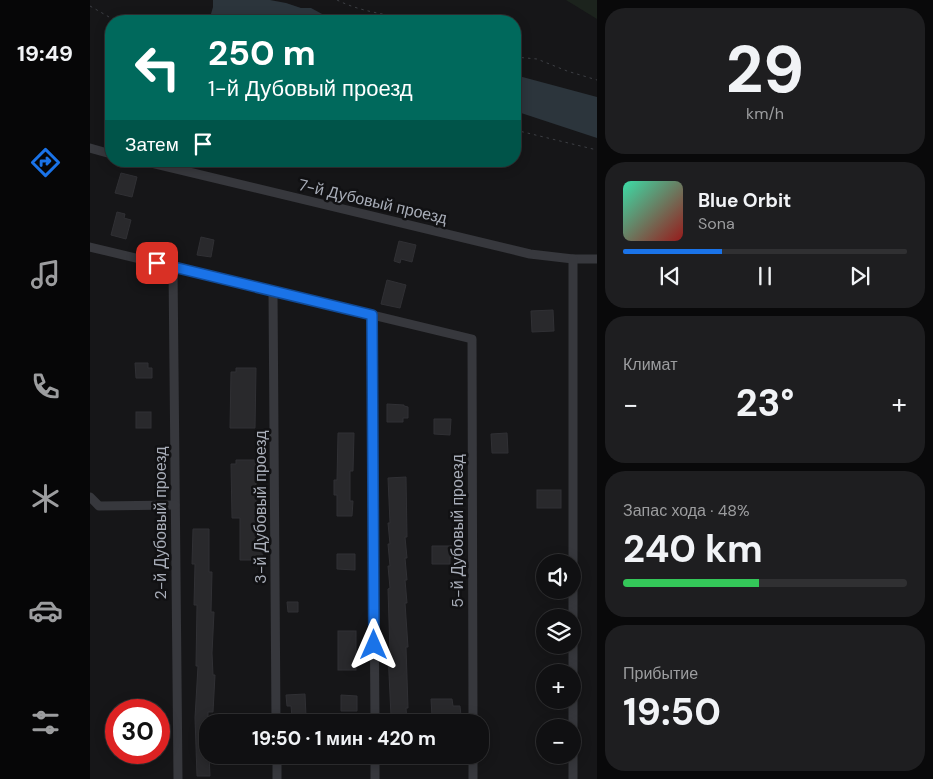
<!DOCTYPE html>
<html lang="ru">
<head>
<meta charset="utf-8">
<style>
  :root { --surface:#101012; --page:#1e1e20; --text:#f1f3f6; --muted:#9c9d9f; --line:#303032; --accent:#1a73e8 }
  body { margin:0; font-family:"DM Sans",sans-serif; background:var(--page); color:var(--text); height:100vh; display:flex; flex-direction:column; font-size:19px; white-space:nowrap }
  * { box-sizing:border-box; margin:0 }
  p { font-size:16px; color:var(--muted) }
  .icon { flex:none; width:28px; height:28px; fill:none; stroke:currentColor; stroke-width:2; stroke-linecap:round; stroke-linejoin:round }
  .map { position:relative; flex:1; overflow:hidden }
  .sheet { display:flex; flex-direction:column; gap:8px; padding:8px; background:#09090a; width:336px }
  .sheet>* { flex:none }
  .top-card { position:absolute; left:15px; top:15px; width:416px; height:152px; border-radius:20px; box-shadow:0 2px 12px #0003,0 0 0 1px var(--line); background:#00695c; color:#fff; overflow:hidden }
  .tools { position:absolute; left:446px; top:554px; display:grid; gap:10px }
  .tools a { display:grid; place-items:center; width:45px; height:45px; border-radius:50%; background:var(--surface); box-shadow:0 2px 12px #0003,0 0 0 1px var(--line); font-size:25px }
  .speed { position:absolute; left:15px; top:699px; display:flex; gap:10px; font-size:25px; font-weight:700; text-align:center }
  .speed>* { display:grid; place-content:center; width:65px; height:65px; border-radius:50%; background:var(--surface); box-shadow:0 2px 12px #0003,0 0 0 1px var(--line); line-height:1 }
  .speed .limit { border:8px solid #d22; background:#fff; color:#111 }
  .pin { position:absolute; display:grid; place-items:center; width:42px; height:42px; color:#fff; margin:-21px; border-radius:10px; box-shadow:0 2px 8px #0006 }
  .me { position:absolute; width:55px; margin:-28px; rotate:0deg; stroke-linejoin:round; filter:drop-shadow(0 0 4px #0008) }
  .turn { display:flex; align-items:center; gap:18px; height:105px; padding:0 20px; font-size:22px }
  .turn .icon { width:65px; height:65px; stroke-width:2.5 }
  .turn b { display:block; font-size:35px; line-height:42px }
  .then { display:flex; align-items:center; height:48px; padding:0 20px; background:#0003; gap:10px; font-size:19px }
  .big { font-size:38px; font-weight:700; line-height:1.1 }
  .sheet .card { flex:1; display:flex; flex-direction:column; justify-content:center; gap:8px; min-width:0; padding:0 18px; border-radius:20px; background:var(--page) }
  .sheet .dial { align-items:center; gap:0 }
  .dial b { font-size:65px; line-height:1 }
  .song { display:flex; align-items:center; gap:15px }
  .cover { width:60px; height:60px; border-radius:8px; background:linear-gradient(135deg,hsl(160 70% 55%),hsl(0 70% 35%)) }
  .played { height:5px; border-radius:2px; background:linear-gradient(90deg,var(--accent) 35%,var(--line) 35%) }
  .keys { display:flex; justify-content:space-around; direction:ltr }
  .heat { display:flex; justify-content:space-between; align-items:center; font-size:28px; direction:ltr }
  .charge { height:8px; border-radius:4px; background:linear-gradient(90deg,#34c759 48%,var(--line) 0) }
  .trip { position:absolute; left:109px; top:714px; width:290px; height:50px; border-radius:20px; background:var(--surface); box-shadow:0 2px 12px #0003,0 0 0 1px var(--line); font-weight:700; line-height:50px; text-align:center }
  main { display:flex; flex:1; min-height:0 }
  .tab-bar { display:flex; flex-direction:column; width:90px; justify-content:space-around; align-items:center; background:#060607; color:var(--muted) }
  .tab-bar .icon { width:35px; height:35px }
  .tab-bar .selected { color:var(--accent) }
  .tab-bar b { font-size:22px; color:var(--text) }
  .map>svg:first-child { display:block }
  .green { fill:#1c231d }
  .water { fill:#2c353c }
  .building { fill:#29292c; stroke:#303034 }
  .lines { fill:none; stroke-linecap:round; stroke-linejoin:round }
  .path { stroke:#3d3f44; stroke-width:1; stroke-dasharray:2.5 4; stroke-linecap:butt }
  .minor { stroke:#37383d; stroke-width:9 }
  .route-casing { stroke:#114b97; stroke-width:12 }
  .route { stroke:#1a73e8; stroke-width:9 }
  .labels { text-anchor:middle; stroke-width:5; stroke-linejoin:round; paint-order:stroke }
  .street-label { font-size:16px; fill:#a8adb8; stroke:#111113 }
</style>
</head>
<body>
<main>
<nav class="tab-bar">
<b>19:49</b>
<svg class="icon selected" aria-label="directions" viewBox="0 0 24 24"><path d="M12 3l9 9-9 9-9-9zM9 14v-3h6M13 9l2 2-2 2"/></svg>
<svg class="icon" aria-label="music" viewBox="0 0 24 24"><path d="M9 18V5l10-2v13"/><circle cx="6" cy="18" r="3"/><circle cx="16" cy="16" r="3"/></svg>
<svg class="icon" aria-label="phone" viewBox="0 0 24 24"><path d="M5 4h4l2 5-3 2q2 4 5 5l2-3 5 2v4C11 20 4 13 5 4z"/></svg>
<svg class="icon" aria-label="climate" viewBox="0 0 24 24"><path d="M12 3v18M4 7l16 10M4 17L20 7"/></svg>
<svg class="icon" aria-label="car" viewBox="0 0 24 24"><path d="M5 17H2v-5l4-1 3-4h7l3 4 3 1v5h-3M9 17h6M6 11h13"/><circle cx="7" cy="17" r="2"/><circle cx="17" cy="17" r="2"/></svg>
<svg class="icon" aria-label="filters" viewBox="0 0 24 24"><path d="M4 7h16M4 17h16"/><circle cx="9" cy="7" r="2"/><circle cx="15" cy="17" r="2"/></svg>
</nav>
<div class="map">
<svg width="507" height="779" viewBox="0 0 507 779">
  <rect width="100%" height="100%" fill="#161618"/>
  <!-- green -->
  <polygon class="green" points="476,0 507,0 507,19"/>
  <!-- water -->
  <g class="water">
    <polygon points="123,0 180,0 196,3 211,8 221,8 245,21 119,21 123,7"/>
    <polygon points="425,75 507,97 507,138 425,111"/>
  </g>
  <!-- building -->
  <g class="building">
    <polygon points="31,173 47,177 42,197 25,193"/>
    <polygon points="27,212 35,214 34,218 41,220 36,239 21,235"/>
    <polygon points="111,237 124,240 121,257 107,255"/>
    <polygon points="309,241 326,245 322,262 311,259 310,263 304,261"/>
    <polygon points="297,280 316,285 310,308 291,304"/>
    <polygon points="463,310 464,331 442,332 441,311"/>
    <polygon points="45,363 58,363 58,368 62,368 62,378 46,378"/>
    <polygon points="146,368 166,368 165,428 140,428 141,372 146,372"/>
    <polygon points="297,404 314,405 314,406 318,407 318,418 313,418 313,422 297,422"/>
    <rect x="46" y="412" width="15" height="16"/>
    <polygon points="344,419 361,419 360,435 344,434"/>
    <polygon points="248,433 264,433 263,471 260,471 260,501 263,501 262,516 247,516 247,495 244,495 244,480 247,480"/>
    <polygon points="417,433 418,453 402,453 401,434"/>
    <polygon points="146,460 166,460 166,520 175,520 175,549 172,549 173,555 168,556 168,560 150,560 150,518 142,518 141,464 146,464"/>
    <polygon points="316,477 317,537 315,537 317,558 315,558 317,580 315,580 317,603 315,603 318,647 316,647 318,708 316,708 317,722 299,722 299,716 301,716 298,653 300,653 298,589 300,588 298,566 300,566 298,544 300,544 298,523 300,523 298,478"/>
    <rect x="447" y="490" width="24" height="18"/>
    <polygon points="103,529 119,529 119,572 122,572 121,612 124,612 122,653 123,675 125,675 123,712 118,712 118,755 119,755 120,776 107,776 105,718 108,666 106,666 107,605 104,605 105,564 102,564"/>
    <polygon points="342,546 370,546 370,557 360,557 360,564 342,564"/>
    <polygon points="247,554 265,554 265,570 247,569"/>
    <polygon points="197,602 208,602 208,612 198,612"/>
    <rect x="248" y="631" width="18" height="39"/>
    <polygon points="215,694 216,716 202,717 201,706 197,706 196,695"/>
    <polygon points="251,695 267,696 267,711 251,711"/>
    <polygon points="341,699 362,699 363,706 370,706 371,716 342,717"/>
  </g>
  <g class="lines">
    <!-- path -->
    <g class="path">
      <path d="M247,0C273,13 302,15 331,21"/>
      <polyline points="0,6 26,21"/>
      <polyline points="425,57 447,59 477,71 507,80"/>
      <polyline points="425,130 507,150"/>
    </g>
    <!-- minor -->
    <g class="minor">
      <polyline points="0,148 21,154"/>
      <polyline points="53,161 440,254 483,259 507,259"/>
      <polyline points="0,247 382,339 383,722"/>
      <polyline points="83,267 88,779"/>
      <polyline points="183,291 186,722"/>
      <polyline points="282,315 285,722"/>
      <polyline points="0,497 9,506 85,505"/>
      <polyline points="187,755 187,779"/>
      <polyline points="285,755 285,779"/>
      <polyline points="383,755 383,779"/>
      <polyline points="483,779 483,259"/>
    </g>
  </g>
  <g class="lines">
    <defs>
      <polyline id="route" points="67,263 282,315 284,645"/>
    </defs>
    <!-- route casing -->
    <use href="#route" class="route-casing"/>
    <!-- route -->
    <use href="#route" class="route"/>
  </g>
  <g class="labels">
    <!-- street labels -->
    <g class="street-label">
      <text transform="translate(283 201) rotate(13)" y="6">7-й Дубовый проезд</text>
      <text transform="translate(170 507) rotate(-90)" y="6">3-й Дубовый проезд</text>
      <text transform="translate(70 523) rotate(-90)" y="6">2-й Дубовый проезд</text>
      <text transform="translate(367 531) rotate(-90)" y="6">5-й Дубовый проезд</text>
    </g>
  </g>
</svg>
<div class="tools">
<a><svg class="icon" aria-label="sound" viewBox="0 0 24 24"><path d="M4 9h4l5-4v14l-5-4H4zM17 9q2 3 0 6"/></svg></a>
<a><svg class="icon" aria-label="layers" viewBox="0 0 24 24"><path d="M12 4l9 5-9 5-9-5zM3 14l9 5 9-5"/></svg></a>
<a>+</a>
<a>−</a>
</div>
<div class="speed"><div class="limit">30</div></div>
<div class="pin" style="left:67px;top:263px;background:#d93025"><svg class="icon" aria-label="arrive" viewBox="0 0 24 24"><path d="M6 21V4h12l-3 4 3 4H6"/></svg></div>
<svg class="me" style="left:284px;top:645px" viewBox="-20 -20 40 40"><path d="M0-17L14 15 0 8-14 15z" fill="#1a73e8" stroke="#fff" stroke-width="4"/></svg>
<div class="trip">19:50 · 1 мин · 420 m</div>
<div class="top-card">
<div class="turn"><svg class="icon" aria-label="left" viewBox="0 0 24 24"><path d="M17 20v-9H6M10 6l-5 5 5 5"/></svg><div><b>250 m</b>1-й Дубовый проезд</div></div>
<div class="then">Затем<svg class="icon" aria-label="arrive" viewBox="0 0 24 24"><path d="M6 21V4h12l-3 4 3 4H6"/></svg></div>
</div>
</div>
<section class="sheet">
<div class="card dial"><b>29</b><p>km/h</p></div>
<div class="card">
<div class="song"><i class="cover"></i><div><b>Blue Orbit</b><p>Sona</p></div></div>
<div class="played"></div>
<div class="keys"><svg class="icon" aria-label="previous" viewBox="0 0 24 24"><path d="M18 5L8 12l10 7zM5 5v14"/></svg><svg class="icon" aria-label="pause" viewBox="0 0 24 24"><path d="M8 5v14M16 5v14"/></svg><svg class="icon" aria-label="next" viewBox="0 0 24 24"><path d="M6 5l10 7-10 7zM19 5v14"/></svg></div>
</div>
<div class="card"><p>Климат</p>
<div class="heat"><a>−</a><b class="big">23°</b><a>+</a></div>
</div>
<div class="card"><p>Запас хода · 48%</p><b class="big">240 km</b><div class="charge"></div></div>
<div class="card"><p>Прибытие</p><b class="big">19:50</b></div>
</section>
</main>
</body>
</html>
